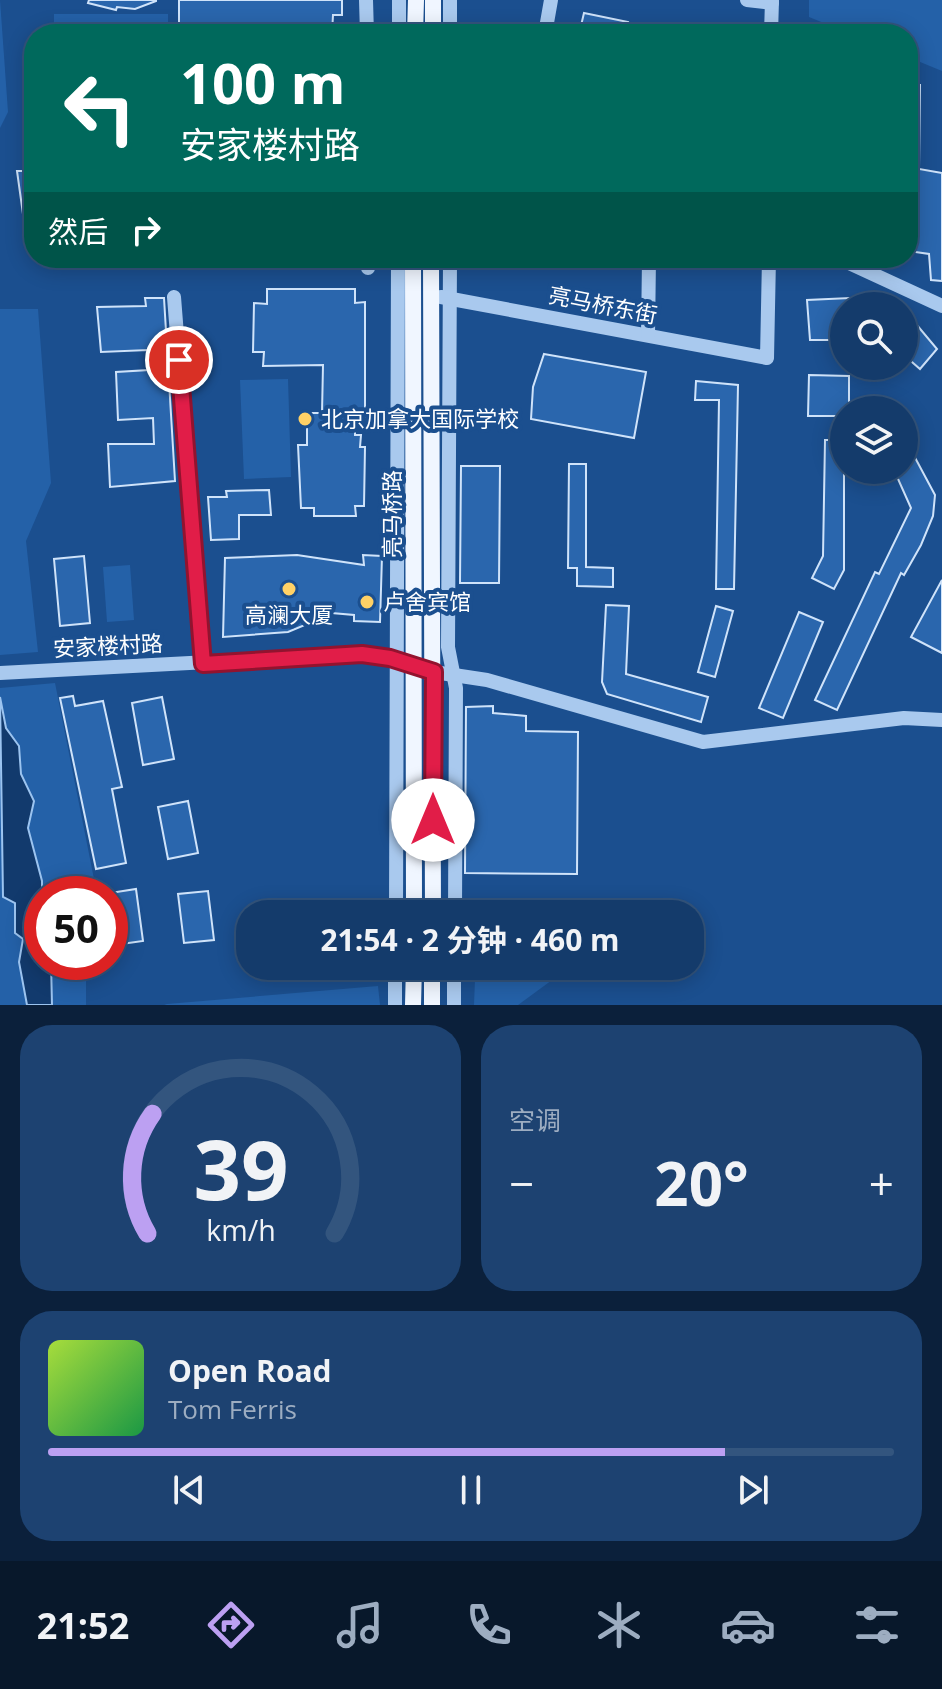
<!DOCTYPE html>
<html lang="zh">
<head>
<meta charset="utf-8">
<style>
  :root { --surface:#143b6b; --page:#1d4271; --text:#f1f3f6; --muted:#9dadc1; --line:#33557e; --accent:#bca0f2 }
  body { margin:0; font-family:"Open Sans","Noto Sans SC",sans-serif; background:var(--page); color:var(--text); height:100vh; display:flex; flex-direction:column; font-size:30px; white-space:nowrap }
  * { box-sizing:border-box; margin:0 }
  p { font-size:26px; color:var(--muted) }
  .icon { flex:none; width:44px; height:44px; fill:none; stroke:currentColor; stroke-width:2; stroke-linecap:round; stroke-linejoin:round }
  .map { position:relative; height:1005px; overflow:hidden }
  .details { display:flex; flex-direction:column; gap:20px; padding:20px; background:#0b203b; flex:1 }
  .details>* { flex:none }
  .banner { position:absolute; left:24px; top:24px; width:894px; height:244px; border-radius:32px; box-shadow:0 4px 20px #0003,0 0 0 2px var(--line); background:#00695c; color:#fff; overflow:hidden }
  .buttons { position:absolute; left:830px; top:292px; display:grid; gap:16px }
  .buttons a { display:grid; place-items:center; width:88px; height:88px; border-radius:50%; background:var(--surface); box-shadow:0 4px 20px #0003,0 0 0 2px var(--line); font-size:40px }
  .speed { position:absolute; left:24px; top:876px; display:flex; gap:16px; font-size:40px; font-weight:700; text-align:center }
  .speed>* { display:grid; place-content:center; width:104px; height:104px; border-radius:50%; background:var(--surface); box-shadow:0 4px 20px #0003,0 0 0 2px var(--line); line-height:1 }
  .speed .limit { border:12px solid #d22; background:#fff; color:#111 }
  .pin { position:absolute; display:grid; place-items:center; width:68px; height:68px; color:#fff; margin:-34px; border:4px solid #fff; border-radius:50%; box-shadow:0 2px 8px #0007 }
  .me { position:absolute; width:88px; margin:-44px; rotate:0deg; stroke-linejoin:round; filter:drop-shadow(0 0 6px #0008) }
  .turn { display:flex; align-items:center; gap:28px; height:168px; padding:0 24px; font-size:36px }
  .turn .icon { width:104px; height:104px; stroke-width:2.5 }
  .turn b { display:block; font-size:56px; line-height:68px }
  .then { display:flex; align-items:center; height:76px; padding:0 24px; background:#0003; gap:16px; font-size:30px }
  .big { font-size:60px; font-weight:700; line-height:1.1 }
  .details .widget { flex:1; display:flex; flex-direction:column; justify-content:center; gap:12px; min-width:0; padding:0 28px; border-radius:32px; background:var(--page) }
  .details .dial { align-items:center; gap:0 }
  .dial svg { height:208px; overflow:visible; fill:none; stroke:var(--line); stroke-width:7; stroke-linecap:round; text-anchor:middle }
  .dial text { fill:var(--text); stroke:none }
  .song { display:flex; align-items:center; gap:24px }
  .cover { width:96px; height:96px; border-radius:12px; background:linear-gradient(135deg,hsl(80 70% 55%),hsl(140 70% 35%)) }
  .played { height:8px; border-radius:4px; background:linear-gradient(90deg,var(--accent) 80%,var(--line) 80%) }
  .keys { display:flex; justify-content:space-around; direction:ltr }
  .heat { display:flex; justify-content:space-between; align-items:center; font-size:44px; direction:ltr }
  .details .tiles { flex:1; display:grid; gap:20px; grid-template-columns:1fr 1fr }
  .widget:last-child { grid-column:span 2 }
  .trip { position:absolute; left:236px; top:900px; width:468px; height:80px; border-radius:32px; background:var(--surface); box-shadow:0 4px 20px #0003,0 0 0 2px var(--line); font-weight:700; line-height:80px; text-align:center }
  .dock { display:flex; height:128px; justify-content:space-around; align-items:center; background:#08182b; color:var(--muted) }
  .dock .icon { width:56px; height:56px }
  .dock .current { color:var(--accent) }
  .dock b { font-size:36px; color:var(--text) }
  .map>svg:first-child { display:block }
  .green { fill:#2461a8 }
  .water { fill:#123a6d; stroke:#9cc4f0; stroke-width:2 }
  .building { fill:#2a66ad; stroke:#cfe3fa; stroke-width:2 }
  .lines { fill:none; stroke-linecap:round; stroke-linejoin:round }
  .minor { stroke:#a9c9ee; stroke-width:14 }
  .major { stroke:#f0f6ff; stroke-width:16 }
  .route-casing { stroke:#92132f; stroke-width:20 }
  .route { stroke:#e11d48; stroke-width:14 }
  .poi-dot { fill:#ffd166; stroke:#1b4f8f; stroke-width:3 }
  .labels { text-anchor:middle; stroke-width:8; stroke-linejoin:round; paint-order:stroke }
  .street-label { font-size:22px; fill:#fff; stroke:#1b4f8f }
  .poi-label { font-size:22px; fill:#fff; stroke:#1b4f8f; text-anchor:start }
</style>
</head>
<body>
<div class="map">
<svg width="942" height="1005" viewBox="0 0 942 1005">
  <rect width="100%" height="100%" fill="#1b4f8f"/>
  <!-- green -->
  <g class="green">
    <polygon points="0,0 8,112 0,128"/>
    <polygon points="809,0 942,0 942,71 908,57 908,34 851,34 809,17"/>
    <rect x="54" y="14" width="114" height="20"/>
    <polygon points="0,309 38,309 51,483 26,541 38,652 0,655"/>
    <polygon points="288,379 291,477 244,479 240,380"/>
    <polygon points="130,565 134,620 107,622 103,567"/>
    <polygon points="55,683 97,894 42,894 42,962 86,962 86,1005 0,1005 0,688"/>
    <polygon points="563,972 518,1005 474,1005 475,979"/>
    <polygon points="378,986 380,1005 164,1005 167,1004"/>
  </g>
  <!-- water -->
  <polygon class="water" points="0,697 6,728 19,746 21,774 34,801 28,828 42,881 42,962 51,962 52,1005 27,1005 19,962 23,939 15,933 15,903 3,897"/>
  <!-- building -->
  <g class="building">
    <polygon points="89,0 156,0 156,1 135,9 117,7 116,10 88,3"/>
    <polygon points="179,0 342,0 342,15 333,15 332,34 179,34"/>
    <polygon points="584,13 628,22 626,34 579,34"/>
    <polygon points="908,85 920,85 919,169 942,173 942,281 931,280 929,254 908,251"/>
    <polygon points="17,171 34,171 34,229 23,214"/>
    <polygon points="267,289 355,289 355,303 365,302 365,417 355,418 355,435 361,435 360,447 365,447 364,506 355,506 356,516 314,516 314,508 301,508 298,445 307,445 307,413 322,413 323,365 263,366 264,352 253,352 254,303 267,304"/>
    <polygon points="145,298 164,298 175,481 110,487 108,444 154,444 153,418 118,420 116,372 149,370 148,350 101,352 97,307 146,306"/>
    <polygon points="850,298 850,306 844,306 844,340 810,340 807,300"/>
    <polygon points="904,320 911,328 916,324 937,349 920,369 904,355"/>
    <polygon points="544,354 646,372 634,438 531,419 533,387"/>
    <polygon points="809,375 849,376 849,410 844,410 844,416 808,416"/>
    <polygon points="696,381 738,385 734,589 716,589 719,400 695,400"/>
    <polygon points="904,437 935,495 933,516 921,545 904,575 901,573 837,710 815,700 875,572 879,574 911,508 894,470 904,470"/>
    <polygon points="825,440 844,440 844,570 834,589 812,578 823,556"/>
    <polygon points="569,464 586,464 586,567 613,568 613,587 577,586 577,568 568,568"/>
    <polygon points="461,466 500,466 499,583 460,583"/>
    <polygon points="269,490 271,515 239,515 239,539 211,540 208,497 227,497 226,491"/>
    <polygon points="297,555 364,565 363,555 382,556 380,622 354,621 354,615 320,612 305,625 288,632 223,637 225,558"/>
    <polygon points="84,556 90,623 60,626 54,559"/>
    <polygon points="942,580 942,653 911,637"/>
    <polygon points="606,605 629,606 626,674 708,697 701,722 607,694 602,682"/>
    <polygon points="716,606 733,611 715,677 698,672"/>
    <polygon points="799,612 823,622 783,718 759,708"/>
    <polygon points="73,696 75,706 103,701 122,787 112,789 126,863 96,869 60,698"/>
    <polygon points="162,697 174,759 143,765 132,703"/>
    <polygon points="493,706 493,713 526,716 526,731 578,732 577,874 465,873 466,707"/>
    <polygon points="188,801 198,853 168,859 158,807"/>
    <polygon points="136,889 143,941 114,945 110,893"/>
    <polygon points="208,891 214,940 184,943 178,894"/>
  </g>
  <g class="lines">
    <!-- minor -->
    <g class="minor">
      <polyline points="366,0 367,34"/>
      <polyline points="450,0 450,34"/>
      <polyline points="747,0 772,3"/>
      <polyline points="399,34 399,0"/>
      <polyline points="545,34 551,0"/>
      <polyline points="771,34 772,0"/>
      <polyline points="368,258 368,268"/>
      <polyline points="450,258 448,647 456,688 455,914"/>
      <polyline points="838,258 942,306"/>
      <polyline points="174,297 203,664"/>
      <polyline points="441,297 767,358 769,258"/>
      <polyline points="648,335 649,258"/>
      <polyline points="0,673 362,654 390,658 434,672 487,680 703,742 904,718 942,720"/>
      <polyline points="396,914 398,258"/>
      <polyline points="395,1005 395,966"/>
      <polyline points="454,1005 454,966"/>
    </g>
    <!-- major -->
    <g class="major">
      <polyline points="415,34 416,0"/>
      <polyline points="433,34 433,0"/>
      <polyline points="413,258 414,914"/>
      <polyline points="431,258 433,914"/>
      <polyline points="413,1005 414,966"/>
      <polyline points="432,1005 432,966"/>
    </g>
  </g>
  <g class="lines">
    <defs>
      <polyline id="route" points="179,360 203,664 362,654 390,658 434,672 433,820"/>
    </defs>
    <!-- route casing -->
    <use href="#route" class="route-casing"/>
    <!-- route -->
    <use href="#route" class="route"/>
  </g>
  <!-- markers -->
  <g class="poi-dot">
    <circle cx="305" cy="419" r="8"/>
    <circle cx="289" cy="589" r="8"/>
    <circle cx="367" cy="602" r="8"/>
  </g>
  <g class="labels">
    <!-- street labels -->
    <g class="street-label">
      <text transform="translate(603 305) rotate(11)" y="8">亮马桥东街</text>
      <text transform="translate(392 514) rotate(-90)" y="8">亮马桥路</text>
      <text transform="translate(108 646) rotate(-3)" y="8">安家楼村路</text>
    </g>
    <!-- poi labels -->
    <g class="poi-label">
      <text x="321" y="427">北京加拿大国际学校</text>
      <text x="383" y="610">卢舍宾馆</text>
      <text x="289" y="623" text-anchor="middle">高澜大厦</text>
    </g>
  </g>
</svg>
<div class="buttons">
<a><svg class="icon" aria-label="search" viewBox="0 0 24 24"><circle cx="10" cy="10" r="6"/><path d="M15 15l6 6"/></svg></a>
<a><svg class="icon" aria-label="layers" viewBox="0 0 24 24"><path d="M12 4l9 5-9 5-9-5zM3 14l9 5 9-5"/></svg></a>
</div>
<div class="speed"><div class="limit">50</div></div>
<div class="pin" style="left:179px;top:360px;background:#d93025"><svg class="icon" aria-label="arrive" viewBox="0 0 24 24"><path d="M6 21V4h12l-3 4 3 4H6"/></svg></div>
<svg class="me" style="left:433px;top:820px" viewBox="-20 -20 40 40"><circle r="19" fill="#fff"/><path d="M0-13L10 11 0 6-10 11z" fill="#e11d48"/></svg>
<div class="trip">21:54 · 2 分钟 · 460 m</div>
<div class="banner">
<div class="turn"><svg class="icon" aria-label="left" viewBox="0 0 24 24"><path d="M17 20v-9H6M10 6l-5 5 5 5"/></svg><div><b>100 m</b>安家楼村路</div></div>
<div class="then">然后<svg class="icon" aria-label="right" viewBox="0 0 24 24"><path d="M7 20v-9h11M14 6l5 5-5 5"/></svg></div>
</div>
</div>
<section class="details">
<div class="tiles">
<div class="widget dial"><svg viewBox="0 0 100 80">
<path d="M14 69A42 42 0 1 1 86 69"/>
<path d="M14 69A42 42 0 0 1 16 23" stroke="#bca0f2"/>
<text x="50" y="56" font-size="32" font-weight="700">39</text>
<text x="50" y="72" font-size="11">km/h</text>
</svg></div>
<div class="widget"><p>空调</p>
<div class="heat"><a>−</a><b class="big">20°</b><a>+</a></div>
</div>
<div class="widget">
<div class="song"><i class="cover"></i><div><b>Open Road</b><p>Tom Ferris</p></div></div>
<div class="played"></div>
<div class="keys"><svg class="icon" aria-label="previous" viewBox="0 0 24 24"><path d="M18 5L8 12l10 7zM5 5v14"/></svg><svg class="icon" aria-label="pause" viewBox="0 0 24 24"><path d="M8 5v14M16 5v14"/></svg><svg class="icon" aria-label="next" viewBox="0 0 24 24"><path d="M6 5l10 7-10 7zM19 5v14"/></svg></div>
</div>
</div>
</section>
<nav class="dock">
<b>21:52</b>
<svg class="icon current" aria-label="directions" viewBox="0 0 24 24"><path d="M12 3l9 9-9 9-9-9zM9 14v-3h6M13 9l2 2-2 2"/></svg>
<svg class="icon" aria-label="music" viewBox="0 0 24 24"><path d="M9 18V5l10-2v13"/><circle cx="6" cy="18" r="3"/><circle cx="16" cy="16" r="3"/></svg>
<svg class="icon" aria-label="phone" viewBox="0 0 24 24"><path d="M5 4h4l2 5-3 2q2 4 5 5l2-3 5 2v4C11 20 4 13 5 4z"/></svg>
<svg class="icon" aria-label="climate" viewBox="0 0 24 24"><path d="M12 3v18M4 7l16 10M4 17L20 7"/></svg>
<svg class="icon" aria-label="car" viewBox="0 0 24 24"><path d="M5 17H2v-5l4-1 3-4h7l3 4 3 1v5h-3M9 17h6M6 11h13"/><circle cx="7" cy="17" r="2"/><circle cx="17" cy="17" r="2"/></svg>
<svg class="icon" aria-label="filters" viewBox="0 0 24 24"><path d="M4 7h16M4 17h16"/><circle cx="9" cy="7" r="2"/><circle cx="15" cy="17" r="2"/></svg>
</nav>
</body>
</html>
